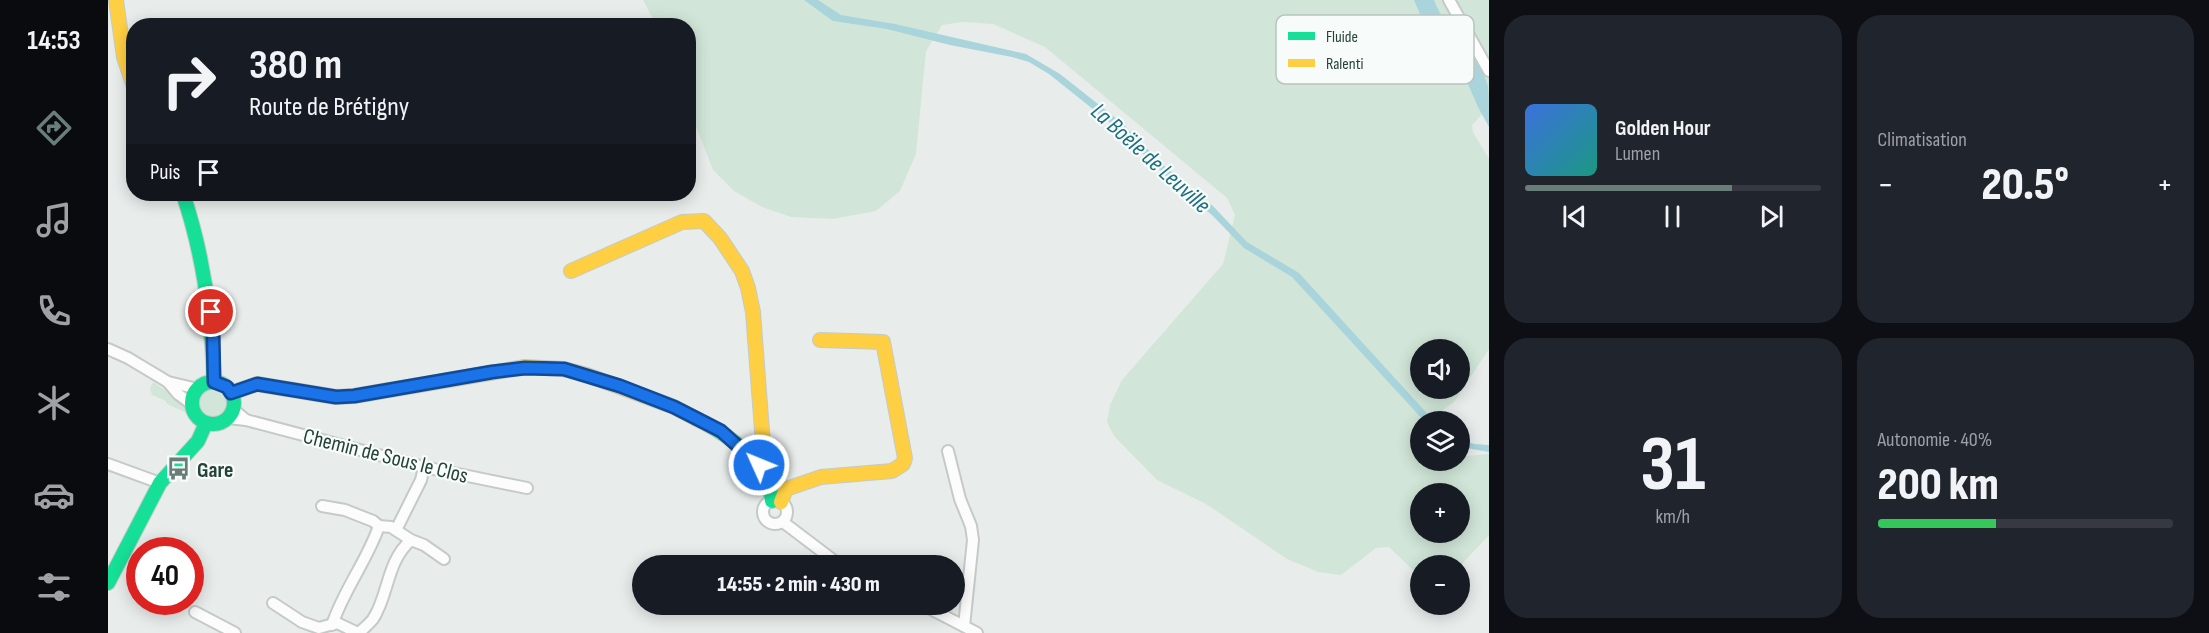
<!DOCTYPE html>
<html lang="fr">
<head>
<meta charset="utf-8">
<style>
  :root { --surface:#171b24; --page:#20242c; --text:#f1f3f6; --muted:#9ea1a6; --line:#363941; --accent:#697e78 }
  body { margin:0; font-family:"Sofia Sans Condensed",sans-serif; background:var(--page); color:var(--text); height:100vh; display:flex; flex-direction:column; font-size:22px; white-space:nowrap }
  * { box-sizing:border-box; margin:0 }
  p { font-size:20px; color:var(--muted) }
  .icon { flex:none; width:33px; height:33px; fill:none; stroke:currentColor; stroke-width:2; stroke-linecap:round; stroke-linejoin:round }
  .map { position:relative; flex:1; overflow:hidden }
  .details { display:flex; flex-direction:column; gap:15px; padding:15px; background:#0d0f14; width:720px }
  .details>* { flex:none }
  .hud { position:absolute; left:18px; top:18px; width:570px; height:183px; border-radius:24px; box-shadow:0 3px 15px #0003; background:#171b24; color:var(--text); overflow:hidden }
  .tools { position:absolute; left:1302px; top:339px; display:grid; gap:12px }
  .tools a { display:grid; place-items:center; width:60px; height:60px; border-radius:50%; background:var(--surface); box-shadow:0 3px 15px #0003; font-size:30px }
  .speed { position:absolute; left:18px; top:537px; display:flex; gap:12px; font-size:30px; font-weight:700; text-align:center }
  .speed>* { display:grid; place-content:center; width:78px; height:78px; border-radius:50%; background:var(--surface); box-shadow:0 3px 15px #0003; line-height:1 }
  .speed .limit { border:9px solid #d22; background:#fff; color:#111 }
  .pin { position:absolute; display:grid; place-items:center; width:51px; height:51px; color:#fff; margin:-26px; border:3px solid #fff; border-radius:50%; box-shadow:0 2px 6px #0007 }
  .me { position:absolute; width:66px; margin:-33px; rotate:314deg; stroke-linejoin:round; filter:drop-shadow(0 0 4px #0008) }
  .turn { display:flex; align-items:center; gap:21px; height:126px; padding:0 24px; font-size:27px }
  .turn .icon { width:78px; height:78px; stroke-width:2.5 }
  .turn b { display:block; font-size:42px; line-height:51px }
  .then { display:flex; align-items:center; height:57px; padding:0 24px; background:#0003; gap:12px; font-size:22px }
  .big { font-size:45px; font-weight:800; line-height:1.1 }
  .details .widget { flex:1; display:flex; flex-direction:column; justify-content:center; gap:9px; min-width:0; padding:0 21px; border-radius:24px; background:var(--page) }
  .details .dial { align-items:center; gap:0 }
  .dial b { font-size:78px; line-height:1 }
  .song { display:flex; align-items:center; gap:18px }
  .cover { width:72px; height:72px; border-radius:9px; background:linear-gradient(135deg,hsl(220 70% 55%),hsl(170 70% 35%)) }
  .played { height:6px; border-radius:3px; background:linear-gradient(90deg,var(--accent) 70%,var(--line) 70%) }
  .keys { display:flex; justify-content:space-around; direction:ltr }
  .heat { display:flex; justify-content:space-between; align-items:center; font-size:33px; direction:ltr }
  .charge { height:9px; border-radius:4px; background:linear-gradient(90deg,#34c759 40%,var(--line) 0) }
  .details .tiles { flex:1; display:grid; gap:15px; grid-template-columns:repeat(2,1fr) }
  .trip { position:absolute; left:524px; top:555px; width:333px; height:60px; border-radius:30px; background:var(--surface); box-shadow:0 3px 15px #0003; font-weight:800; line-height:60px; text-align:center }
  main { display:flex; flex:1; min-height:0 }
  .menu { display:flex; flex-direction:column; width:108px; justify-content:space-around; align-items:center; background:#090b0e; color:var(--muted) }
  .menu .icon { width:42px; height:42px }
  .menu .selected { color:var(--accent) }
  .menu b { font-size:27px; color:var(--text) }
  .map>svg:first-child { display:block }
  .green { fill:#d1e6d8; fill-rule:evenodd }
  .water { fill:#a9d4db }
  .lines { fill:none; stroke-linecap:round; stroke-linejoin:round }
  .street-casing { stroke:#c5cac8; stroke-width:14 }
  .fast-casing { stroke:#c3cbc8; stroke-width:16 }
  .slow-casing { stroke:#c3cbc8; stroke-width:16 }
  .street { stroke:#fcfcfc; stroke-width:10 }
  .fast { stroke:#16e098; stroke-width:14 }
  .slow { stroke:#ffcf43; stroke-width:14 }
  .route-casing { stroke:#114b97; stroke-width:15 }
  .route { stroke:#1a73e8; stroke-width:10 }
  .labels { text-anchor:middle; stroke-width:4.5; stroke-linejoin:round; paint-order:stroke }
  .street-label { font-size:22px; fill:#24423a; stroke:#f7fbf9 }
  .poi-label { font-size:22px; font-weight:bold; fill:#24423a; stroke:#f7fbf9; text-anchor:start }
  .water-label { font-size:24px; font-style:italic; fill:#1c6f80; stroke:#f7fbf9 }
  .key { fill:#f7fbf9; stroke:#b8c4c0; stroke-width:1.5 }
  .key-label { font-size:16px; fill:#24423a }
</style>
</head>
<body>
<main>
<nav class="menu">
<b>14:53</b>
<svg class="icon selected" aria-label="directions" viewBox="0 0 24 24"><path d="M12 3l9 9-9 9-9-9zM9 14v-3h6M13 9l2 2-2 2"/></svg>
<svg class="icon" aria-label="music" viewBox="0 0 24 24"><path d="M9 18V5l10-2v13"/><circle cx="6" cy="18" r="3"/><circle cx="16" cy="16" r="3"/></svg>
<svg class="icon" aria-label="phone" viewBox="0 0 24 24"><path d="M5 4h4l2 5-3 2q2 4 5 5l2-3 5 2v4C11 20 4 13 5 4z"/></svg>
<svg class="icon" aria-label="climate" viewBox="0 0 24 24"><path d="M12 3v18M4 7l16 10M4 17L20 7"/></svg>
<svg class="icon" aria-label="car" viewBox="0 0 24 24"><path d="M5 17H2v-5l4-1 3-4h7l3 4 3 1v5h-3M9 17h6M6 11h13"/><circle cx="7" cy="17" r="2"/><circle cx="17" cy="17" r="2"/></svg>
<svg class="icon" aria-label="filters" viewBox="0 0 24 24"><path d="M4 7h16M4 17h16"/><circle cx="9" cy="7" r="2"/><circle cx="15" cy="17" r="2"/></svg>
</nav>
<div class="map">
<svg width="1381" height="633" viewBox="0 0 1381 633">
  <rect width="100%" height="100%" fill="#e8edeb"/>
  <!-- green -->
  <g class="green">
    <path d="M535,0H1381V107L1364,125L1365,132L1381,159V349L1346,402L1331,413L1327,421L1312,422V460H1352V452L1358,456L1381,454V535L1352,566H1312V577L1281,547L1268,548L1233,575L1210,572L1179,559L1098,504L1049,480L1006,436L999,422L1002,405L1014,380L1115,264L1127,215L1119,198L937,47L885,24L854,22L834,25L818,51L808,154L792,191L768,211L725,219L683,217L654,207L626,191L605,170L581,108L580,26L548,25ZM1312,350H1352V388H1312ZM1312,494H1352V532H1312Z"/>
    <polygon points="45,382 74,401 79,413 59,404 58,401 44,395 42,388"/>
    <circle cx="105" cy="405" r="15"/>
  </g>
  <!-- water -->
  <g class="water">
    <polygon points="696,0 710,0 733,15 787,24 918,54 952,74 1014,123 1055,165 1104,205 1139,242 1191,273 1326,421 1316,421 1184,277 1136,248 1105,216 1057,175 1006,126 941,74 921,62 904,57 842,45 779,29 725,21"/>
    <path d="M1306,0H1326C1338,33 1370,52 1380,86C1381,98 1381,115 1381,127L1370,107L1350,61L1319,30Z"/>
    <polygon points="1352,439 1366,444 1381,445 1381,452 1352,447"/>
  </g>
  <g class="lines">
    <defs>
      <g id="street">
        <polyline points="1341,0 1381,71"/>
        <polyline points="0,349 20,358 60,382 90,389"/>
        <polyline points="60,382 70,394 85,405"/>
        <polyline points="125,409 138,420"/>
        <polyline points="120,418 138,420 316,467 419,488"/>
        <polyline points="840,451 852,499 863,526 865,540 856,626"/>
        <polyline points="0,464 52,483"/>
        <circle cx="667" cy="512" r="12"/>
        <polyline points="214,506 237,510 265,521 271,526 283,527 303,540 316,545 336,559"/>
        <polyline points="675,522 733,566"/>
        <polyline points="288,530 313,480 316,467"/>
        <polyline points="165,603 194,622 211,628 229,623 250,633"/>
        <polyline points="813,604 869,633"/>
        <polyline points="87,612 127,633"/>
        <path d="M224,625C236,589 259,561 271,526"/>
        <path d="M251,633C256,628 261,624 265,619C281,595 278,562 303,540"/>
      </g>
      <g id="fast">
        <path d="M75,194C96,256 104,317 106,382"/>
        <circle cx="105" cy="403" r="21"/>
        <path d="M587,418C610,429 648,453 659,478C662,484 663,494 664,501"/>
        <polyline points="0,583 52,483 90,441 98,423"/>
      </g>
      <g id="slow">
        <polyline points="8,0 16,57 26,87"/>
        <polyline points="463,271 574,222 596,221 612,238 634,271 640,288 645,312 655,444 651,465"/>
        <polyline points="123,393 149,384 228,397 246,396 417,367 456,369 479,375 566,407 587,418"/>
        <polyline points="673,502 678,489 713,477 784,471 795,464 797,458 775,342 712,340"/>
      </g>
    </defs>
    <!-- street casing -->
    <use href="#street" class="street-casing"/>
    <!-- fast casing -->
    <use href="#fast" class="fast-casing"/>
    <!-- slow casing -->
    <use href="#slow" class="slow-casing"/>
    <!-- street -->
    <use href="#street" class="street"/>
    <!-- fast -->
    <use href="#fast" class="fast"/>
    <!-- slow -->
    <use href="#slow" class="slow"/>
  </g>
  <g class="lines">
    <defs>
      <polyline id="route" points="103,312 105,331 106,382 119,387 123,393 149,384 228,397 246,396 384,372 417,368 456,369 512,386 566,407 613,431 651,465"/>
    </defs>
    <!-- route casing -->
    <use href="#route" class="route-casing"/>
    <!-- route -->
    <use href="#route" class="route"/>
  </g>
  <!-- icons -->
  <defs>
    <symbol id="bus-bare" viewBox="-9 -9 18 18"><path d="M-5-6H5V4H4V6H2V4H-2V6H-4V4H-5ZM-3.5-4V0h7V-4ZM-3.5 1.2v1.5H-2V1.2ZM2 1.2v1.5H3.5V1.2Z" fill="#697e78" stroke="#f7fbf9" stroke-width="2.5" paint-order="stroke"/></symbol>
  </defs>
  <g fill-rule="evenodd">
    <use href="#bus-bare" x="54" y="452" width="33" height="33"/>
  </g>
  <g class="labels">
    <!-- street labels -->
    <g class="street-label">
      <text transform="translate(278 455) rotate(14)" y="8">Chemin de Sous le Clos</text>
    </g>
    <!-- poi labels -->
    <g class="poi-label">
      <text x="89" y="477">Gare</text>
    </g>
    <!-- water labels -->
    <g class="water-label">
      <text transform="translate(1043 158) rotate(42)" y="8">La Boële de Leuville</text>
    </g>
  </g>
  <!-- legend -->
  <rect x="1168" y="15" width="198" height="69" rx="9" class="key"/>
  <rect x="1180" y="32" width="27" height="8" fill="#16e098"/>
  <rect x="1180" y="59" width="27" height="8" fill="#ffcf43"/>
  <g class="key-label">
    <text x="1218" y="42">Fluide</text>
    <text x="1218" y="69">Ralenti</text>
  </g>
</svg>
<div class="tools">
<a><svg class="icon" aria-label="sound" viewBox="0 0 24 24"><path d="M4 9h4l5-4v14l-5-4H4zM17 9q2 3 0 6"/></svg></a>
<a><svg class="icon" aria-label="layers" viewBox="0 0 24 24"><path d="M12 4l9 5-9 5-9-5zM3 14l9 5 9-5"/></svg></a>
<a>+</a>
<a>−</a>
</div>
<div class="speed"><div class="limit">40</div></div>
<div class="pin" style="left:103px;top:312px;background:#d93025"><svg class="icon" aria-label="arrive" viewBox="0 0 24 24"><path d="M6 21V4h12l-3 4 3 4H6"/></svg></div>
<svg class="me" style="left:651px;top:465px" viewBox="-20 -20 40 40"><circle r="17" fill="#1a73e8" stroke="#fff" stroke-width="3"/><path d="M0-11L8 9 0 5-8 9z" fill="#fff"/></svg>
<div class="trip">14:55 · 2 min · 430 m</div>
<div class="hud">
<div class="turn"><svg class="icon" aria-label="right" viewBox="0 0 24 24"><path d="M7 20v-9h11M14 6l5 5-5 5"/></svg><div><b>380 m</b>Route de Brétigny</div></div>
<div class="then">Puis<svg class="icon" aria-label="arrive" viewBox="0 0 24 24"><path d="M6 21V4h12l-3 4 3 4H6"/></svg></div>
</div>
</div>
<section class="details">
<div class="tiles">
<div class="widget">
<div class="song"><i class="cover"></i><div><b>Golden Hour</b><p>Lumen</p></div></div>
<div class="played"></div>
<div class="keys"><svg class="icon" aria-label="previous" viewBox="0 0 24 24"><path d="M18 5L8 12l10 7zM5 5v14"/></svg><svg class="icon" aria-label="pause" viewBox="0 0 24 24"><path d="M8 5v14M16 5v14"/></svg><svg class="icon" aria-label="next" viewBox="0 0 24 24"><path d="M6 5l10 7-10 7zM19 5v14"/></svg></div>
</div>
<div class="widget"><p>Climatisation</p>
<div class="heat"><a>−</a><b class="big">20.5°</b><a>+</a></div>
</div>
<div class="widget dial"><b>31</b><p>km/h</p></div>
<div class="widget"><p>Autonomie · 40%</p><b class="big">200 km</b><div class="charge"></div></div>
</div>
</section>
</main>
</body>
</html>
